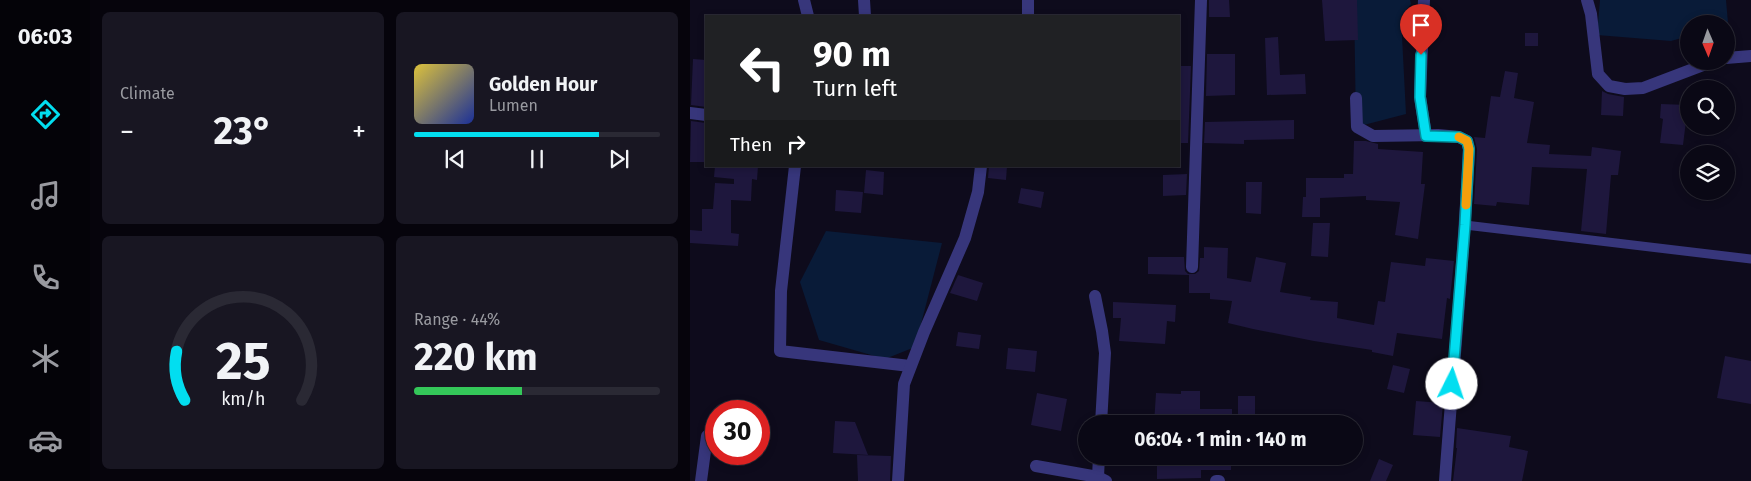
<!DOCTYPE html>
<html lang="en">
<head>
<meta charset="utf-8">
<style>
  :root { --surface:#0a0815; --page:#181622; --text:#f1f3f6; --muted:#999aa0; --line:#2a2934; --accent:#02def0 }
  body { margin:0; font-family:"Fira Sans",sans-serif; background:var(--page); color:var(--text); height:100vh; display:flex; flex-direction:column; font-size:19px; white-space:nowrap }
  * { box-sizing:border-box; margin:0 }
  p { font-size:16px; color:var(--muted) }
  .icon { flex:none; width:28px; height:28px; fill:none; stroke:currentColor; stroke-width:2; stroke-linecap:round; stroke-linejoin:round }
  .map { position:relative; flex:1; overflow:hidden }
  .panel { display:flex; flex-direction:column; gap:12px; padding:12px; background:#06040c; width:600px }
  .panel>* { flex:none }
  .guide { position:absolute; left:15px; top:15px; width:475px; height:152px; border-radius:0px; box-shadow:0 2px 8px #0003,0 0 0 1px var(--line); background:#202124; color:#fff; overflow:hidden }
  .needle { width:32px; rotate:178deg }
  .fabs { position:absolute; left:990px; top:15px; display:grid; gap:10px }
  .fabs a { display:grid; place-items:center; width:55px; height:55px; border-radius:50%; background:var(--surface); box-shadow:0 2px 8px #0003,0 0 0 1px var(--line); font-size:25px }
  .speed { position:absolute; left:15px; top:400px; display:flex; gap:10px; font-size:25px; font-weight:700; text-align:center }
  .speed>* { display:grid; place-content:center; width:65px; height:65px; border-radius:50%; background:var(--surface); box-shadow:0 2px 8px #0003,0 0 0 1px var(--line); line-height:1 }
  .speed .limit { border:8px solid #d22; background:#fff; color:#111 }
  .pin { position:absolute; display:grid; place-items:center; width:42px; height:42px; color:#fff; margin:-51px -21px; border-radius:50% 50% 50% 0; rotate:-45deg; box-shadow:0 0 5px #0007 }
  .pin .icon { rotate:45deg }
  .me { position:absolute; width:55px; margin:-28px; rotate:4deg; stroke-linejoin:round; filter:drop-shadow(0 0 4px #0008) }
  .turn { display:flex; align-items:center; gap:18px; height:105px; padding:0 25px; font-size:22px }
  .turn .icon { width:65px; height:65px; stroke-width:2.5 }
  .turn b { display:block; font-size:35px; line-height:42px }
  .then { display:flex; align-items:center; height:48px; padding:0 25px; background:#0003; gap:10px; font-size:19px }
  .big { font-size:38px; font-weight:700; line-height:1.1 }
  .panel .widget { flex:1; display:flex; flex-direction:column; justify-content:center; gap:8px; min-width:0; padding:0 18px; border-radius:8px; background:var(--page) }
  .panel .dial { align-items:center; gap:0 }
  .dial svg { height:130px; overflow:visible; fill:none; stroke:var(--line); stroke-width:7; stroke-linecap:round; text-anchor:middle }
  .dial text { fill:var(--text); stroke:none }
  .song { display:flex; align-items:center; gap:15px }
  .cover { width:60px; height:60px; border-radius:8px; background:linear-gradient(135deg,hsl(50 70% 55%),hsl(230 70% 35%)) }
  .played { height:5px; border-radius:2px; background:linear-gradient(90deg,var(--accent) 75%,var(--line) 75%) }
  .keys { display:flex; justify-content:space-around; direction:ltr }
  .heat { display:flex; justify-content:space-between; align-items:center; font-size:28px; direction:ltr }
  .charge { height:8px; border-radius:4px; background:linear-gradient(90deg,#34c759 44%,var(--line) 0) }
  .panel .tiles { flex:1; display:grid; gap:12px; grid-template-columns:repeat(2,1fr) }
  .trip { position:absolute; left:388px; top:415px; width:285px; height:50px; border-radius:25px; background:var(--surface); box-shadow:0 2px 8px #0003,0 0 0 1px var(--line); font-weight:700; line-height:50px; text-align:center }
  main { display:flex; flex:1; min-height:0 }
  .tab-bar { display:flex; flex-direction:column; width:90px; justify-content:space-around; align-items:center; background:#040308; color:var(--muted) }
  .tab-bar .icon { width:35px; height:35px }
  .tab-bar .on { color:var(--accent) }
  .tab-bar b { font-size:22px; color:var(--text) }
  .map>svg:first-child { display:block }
  .water { fill:#091b38 }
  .building { fill:#1e173d }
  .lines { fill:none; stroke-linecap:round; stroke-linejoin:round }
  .service { stroke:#37367b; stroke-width:9 }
  .minor { stroke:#37367b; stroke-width:12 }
  .route-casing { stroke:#01909c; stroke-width:12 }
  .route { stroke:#02def0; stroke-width:9 }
  .slow { stroke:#f59e0b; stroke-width:9 }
</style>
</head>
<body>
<main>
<nav class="tab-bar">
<b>06:03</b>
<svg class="icon on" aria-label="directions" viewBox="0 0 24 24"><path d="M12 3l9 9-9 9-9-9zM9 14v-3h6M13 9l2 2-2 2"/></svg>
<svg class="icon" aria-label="music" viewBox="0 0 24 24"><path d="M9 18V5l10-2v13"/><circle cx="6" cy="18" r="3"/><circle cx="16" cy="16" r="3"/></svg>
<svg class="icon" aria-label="phone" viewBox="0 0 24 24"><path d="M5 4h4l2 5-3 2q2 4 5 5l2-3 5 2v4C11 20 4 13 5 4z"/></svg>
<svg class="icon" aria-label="climate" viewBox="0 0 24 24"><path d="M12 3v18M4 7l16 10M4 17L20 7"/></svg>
<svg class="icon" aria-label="car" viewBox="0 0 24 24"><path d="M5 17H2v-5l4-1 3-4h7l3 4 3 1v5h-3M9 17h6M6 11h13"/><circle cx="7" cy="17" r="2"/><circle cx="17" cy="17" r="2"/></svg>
</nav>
<section class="panel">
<div class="tiles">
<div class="widget"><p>Climate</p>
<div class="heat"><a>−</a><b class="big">23°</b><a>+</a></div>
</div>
<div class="widget">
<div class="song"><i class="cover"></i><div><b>Golden Hour</b><p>Lumen</p></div></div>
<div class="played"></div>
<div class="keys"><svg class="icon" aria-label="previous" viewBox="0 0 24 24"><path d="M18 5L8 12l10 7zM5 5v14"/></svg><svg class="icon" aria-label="pause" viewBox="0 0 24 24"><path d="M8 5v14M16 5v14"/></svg><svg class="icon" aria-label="next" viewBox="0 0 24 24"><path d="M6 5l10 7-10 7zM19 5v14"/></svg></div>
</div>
<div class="widget dial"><svg viewBox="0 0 100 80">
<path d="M14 69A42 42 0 1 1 86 69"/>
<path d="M14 69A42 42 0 0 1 9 39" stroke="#02def0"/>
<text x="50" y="56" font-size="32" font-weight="700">25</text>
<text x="50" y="72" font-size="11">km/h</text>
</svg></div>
<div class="widget"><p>Range · 44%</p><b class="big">220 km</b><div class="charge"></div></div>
</div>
</section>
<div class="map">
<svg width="1061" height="481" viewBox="0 0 1061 481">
  <rect width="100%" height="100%" fill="#0e0b1c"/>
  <!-- water -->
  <g class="water">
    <polygon points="664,0 720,0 721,4 711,17 716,114 666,127"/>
    <polygon points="910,0 1036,0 1038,23 999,24 999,36 981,41 907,35"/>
    <polygon points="136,231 252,243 225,347 195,359 129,340 110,282"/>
  </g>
  <!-- building -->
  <g class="building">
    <polygon points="519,0 539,0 540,17 519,17"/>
    <polygon points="632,0 667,0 668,40 635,41"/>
    <rect x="835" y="33" width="13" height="13"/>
    <polygon points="588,37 590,75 615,74 616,94 577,95 575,38"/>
    <polygon points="517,54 545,54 545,95 516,96"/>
    <polygon points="3,59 16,60 16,107 1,105"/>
    <polygon points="489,66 501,66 498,143 489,143"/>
    <polygon points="815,71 828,73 824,98 844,102 837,143 860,145 859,154 901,156 902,147 931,151 928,175 921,175 916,234 891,231 897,169 842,167 839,205 807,202 806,206 784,204 787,149 784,137 795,138 801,96 810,97"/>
    <polygon points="912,91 918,94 934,97 933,116 911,115"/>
    <polygon points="971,104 998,105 993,145 970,143 973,119 970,118"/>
    <polygon points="604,120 604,139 554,140 554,144 514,143 515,122"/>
    <polygon points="1,121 16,123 16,162 0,162"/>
    <polygon points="664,141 676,141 688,144 688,149 733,152 731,184 735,184 728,239 705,235 710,202 676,200 676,196 630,198 630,217 612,217 613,197 616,197 616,178 654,178 654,174 663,174"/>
    <polygon points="25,166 68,166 67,180 62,179 61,201 41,200 41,233 49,234 48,246 0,243 0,230 12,231 12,209 23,209 25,183 44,184 44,179 24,177"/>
    <polygon points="299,166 317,166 316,180 298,178"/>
    <polygon points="176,170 194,172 193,195 174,193"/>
    <polygon points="497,174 496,195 473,196 473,175"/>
    <polygon points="556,182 572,182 571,214 556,213"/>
    <polygon points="331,188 354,192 351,208 328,203"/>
    <polygon points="146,190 173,192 171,213 145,211"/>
    <polygon points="623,223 640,223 638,257 621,256"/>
    <polygon points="514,247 538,248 537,278 561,282 566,257 596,263 590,292 621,297 620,300 648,302 647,318 684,325 688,301 695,302 701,262 735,266 736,258 764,261 760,299 757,298 752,339 707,333 703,356 682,352 682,350 624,341 563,329 538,323 542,301 520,299 520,293 499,293 499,275 458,274 458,257 494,257 495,271 498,274 505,274 509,271 510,258 514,258"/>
    <polygon points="268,275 293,283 287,301 260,293"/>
    <polygon points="423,302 486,305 485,322 477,321 475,344 429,341 431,318 423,318"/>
    <polygon points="268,332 291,335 289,349 266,346"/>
    <polygon points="318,348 347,351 345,372 316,369"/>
    <polygon points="1035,356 1061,361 1061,404 1027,398"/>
    <polygon points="703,365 720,369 714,393 697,389"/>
    <polygon points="491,391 510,391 510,409 542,409 542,424 464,424 466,393 491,394"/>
    <polygon points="347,393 377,399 371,431 341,425"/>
    <rect x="548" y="396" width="17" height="18"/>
    <polygon points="726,401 753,403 750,437 723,435"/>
    <polygon points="145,421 165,422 178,455 143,453"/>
    <polygon points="767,428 821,436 819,447 838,451 832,481 763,481 767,448 766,448"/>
    <polygon points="167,455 201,456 200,481 168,481"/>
    <polygon points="467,456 541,456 541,470 511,470 511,478 467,479"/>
    <polygon points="689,459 703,465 696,481 680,481"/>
  </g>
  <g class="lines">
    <!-- service -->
    <polyline class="service" points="775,225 1061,259"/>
    <!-- minor -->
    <g class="minor">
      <polyline points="114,0 118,16"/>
      <polyline points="174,0 175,16"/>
      <polyline points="338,0 338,16"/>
      <polyline points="734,0 730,97 736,135"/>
      <polyline points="897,0 901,14 908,74 919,86 935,89 953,88 1024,61"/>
      <polyline points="1036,58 1061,56"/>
      <path d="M666,98L667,127L683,136L748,135L769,137L777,141L779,149C774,260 763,370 755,481"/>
      <polyline points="0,113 16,115"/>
      <polyline points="105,166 91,291 90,351 220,366"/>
      <polyline points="502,267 511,0"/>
      <polyline points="405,296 412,331 415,353 411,424"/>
      <polyline points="409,456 408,477 416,481"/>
      <polyline points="346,466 408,477"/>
      <polyline points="11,481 17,436"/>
      <polyline points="208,481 214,384 234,332 275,238 288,192 291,166"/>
      <polyline points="526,481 529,481"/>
    </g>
  </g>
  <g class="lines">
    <defs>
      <polyline id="route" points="731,55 730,97 736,136 769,137 777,141 779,149 775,225 762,384"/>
    </defs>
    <!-- route casing -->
    <use href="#route" class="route-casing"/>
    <!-- route -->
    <use href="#route" class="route"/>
    <!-- slow -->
    <polyline class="slow" points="769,137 777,141 779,149 776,205"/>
  </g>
</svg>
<div class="fabs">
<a><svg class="needle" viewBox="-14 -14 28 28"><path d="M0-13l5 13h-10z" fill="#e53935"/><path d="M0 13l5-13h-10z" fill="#999aa0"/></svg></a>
<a><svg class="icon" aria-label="search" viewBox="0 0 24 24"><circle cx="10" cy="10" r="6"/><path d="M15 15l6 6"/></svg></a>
<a><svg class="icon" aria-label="layers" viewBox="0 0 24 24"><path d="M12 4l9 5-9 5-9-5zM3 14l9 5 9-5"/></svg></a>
</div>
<div class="speed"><div class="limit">30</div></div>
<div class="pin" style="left:731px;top:55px;background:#d93025"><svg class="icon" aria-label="arrive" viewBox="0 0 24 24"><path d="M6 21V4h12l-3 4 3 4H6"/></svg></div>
<svg class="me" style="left:762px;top:384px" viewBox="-20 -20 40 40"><circle r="19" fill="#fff"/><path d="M0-13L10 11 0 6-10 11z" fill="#02def0"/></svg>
<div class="trip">06:04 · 1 min · 140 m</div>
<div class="guide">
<div class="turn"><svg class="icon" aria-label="left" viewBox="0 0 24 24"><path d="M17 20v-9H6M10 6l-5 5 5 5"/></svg><div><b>90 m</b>Turn left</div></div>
<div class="then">Then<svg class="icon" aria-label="right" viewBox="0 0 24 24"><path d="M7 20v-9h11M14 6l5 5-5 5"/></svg></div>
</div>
</div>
</main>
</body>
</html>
